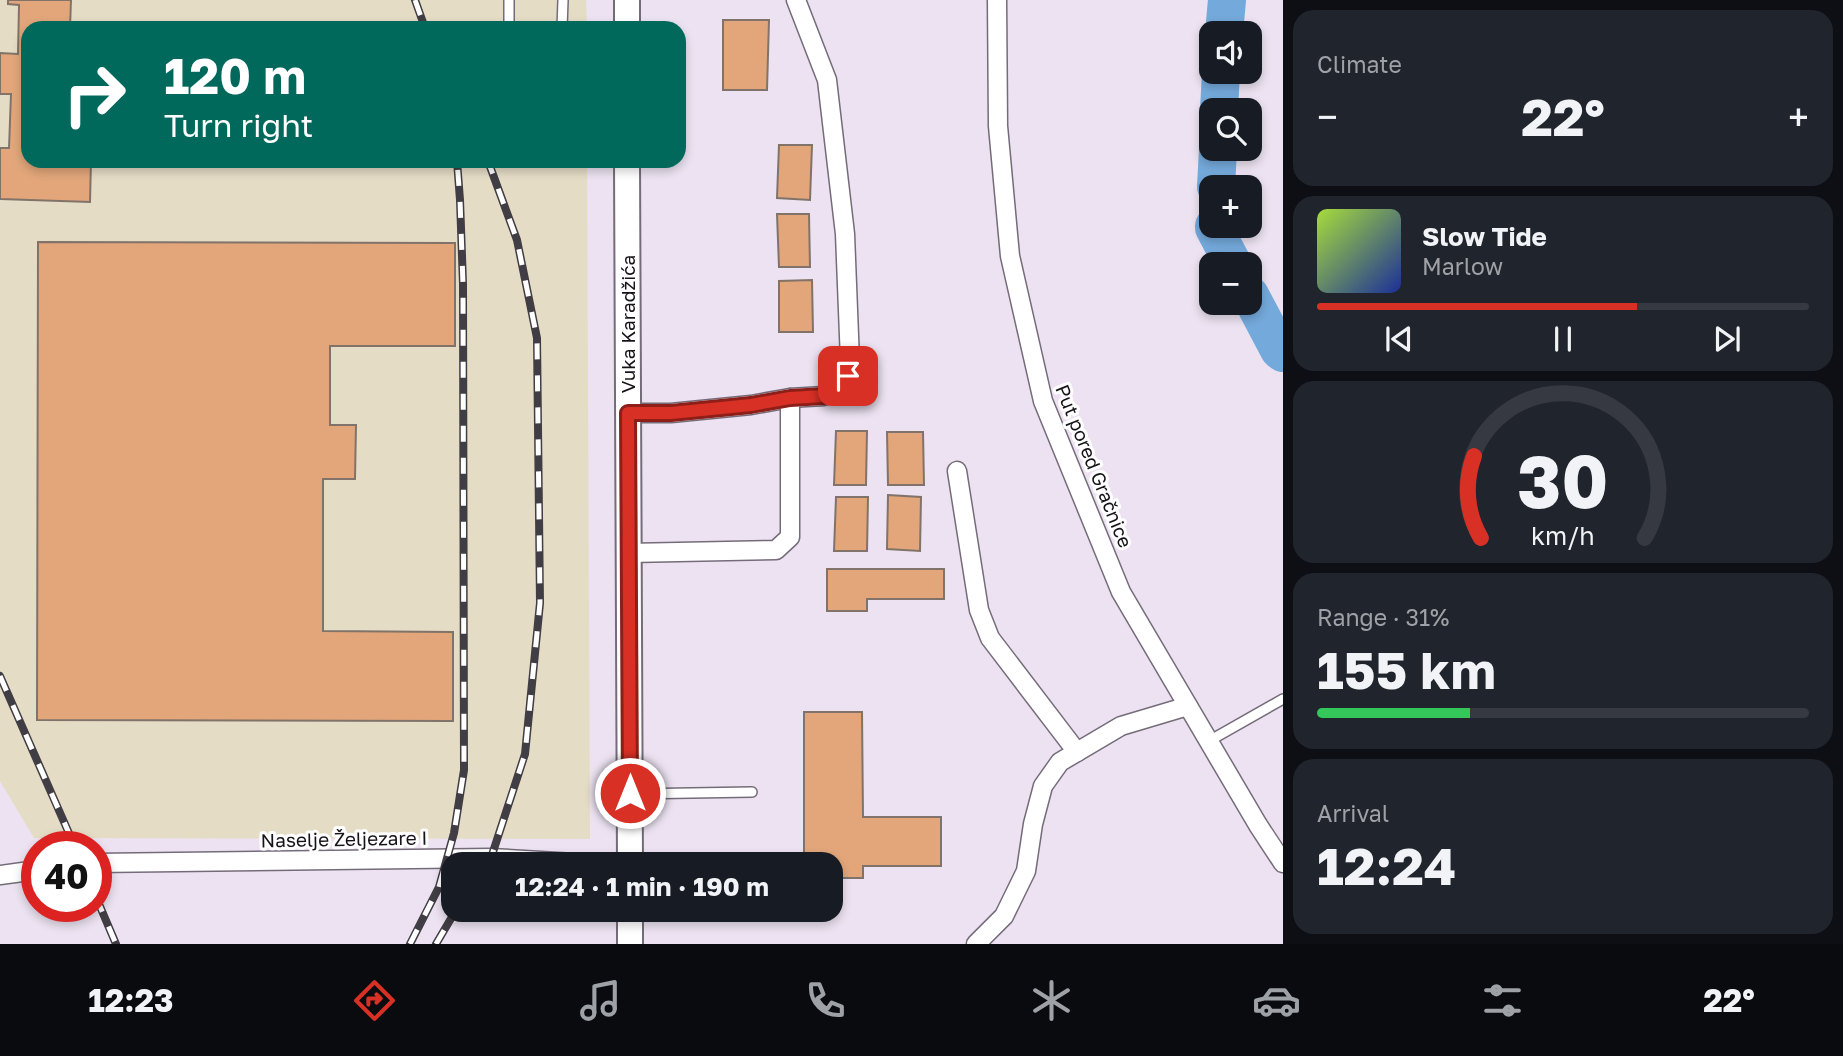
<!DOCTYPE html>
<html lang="en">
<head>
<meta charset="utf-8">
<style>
  :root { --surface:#171b24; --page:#20242c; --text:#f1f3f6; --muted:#9ea1a6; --line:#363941; --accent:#d93025 }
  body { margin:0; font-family:"Golos Text",sans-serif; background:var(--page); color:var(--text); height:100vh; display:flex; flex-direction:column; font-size:26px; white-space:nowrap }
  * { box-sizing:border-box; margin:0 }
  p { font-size:23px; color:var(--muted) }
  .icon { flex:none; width:38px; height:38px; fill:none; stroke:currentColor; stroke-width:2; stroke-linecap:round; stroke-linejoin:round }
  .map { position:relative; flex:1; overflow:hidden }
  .panel { display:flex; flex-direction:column; gap:10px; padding:10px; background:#0d0f14; width:560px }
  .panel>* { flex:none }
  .hud { position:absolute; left:21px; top:21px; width:665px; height:147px; border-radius:21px; box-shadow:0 4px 10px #0003; background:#00695c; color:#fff; overflow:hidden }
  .buttons { position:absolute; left:1199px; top:21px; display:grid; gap:14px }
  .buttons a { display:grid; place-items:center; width:63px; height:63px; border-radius:14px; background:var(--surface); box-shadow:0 4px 10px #0003; font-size:35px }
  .speed { position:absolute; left:21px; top:831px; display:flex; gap:14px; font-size:35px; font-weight:700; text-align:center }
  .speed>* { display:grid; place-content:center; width:91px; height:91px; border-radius:50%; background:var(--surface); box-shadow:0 4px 10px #0003; line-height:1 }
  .speed .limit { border:10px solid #d22; background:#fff; color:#111 }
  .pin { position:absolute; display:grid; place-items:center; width:60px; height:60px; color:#fff; margin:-30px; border-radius:14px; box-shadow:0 4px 10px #0006 }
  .me { position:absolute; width:77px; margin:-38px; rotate:0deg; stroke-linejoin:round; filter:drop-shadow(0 0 5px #0008) }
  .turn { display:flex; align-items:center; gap:24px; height:147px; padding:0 28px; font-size:32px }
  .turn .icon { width:91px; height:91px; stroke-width:2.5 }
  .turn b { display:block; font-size:49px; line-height:60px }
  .big { font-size:52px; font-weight:700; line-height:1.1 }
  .panel .card { flex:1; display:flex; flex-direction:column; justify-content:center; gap:10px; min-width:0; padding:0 24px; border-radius:21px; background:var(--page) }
  .panel .dial { align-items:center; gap:0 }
  .dial svg { height:182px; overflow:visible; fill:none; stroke:var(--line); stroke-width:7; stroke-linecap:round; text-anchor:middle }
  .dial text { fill:var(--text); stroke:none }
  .song { display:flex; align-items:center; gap:21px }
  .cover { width:84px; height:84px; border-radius:10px; background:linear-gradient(135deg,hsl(80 70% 55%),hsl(230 70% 35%)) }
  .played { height:7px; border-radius:4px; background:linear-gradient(90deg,var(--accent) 65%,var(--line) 65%) }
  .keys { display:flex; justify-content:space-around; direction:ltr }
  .heat { display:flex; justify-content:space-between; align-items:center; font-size:38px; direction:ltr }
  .charge { height:10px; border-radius:5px; background:linear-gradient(90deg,#34c759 31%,var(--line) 0) }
  .trip { position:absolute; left:441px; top:852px; width:402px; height:70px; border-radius:21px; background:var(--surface); box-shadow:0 4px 10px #0003; font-weight:700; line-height:70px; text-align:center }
  .tab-bar { display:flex; height:112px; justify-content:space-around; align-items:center; background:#090b0e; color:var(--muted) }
  .tab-bar .icon { width:49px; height:49px }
  .tab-bar .selected { color:var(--accent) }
  .tab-bar b { font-size:32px; color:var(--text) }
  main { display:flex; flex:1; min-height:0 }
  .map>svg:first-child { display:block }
  .industrial { fill:#e5dcc6 }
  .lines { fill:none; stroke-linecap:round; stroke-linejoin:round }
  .river { stroke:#74a9db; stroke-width:38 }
  .building { fill:#e2a67a; stroke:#817369; stroke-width:2 }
  .lane-casing { stroke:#756c7a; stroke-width:12 }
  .street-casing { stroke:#756c7a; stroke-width:21 }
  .secondary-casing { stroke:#756c7a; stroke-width:28 }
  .lane { stroke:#fff; stroke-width:9 }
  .street { stroke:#fff; stroke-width:18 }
  .secondary { stroke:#fff; stroke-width:24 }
  .rail-casing { stroke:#413d44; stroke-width:8 }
  .rail { stroke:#fff; stroke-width:5; stroke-dasharray:16; stroke-linecap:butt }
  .route-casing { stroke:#8d1f18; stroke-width:18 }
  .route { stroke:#d93025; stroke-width:12 }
  .labels { text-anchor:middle; stroke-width:6; stroke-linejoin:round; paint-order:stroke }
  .street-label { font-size:19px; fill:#171419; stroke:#fff }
</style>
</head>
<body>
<main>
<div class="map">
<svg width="1283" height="944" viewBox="0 0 1283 944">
  <rect width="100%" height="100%" fill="#ece2f1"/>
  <!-- industrial -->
  <polygon class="industrial" points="0,0 586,0 587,28 28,28 28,161 587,161 590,839 34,838 0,781"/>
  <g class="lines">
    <!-- river -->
    <g class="river">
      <polyline points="1224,33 1227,0"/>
      <polyline points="1219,110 1221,72"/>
      <polyline points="1216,187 1218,149"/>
      <polyline points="1214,226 1214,228 1233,264"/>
      <polyline points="1250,295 1279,350 1283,353"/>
    </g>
  </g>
  <!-- building -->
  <g class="building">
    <polygon points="8,0 71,0 70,28 28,28 28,161 91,161 90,202 0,199 0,148 9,148 11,94 0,94 0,53 18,54 19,5 8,4"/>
    <polygon points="723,20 769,20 767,90 723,90"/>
    <polygon points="779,145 812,145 810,200 777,198"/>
    <polygon points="777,214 809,214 810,267 779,267"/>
    <polygon points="38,242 455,243 455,346 330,346 330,425 356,425 355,479 323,479 323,631 453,632 453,721 37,720"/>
    <polygon points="812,280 813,332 779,332 779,281"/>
    <polygon points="836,431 867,431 866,485 834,485"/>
    <polygon points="887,432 923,432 924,485 888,485"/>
    <polygon points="888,495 921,497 920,551 887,549"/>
    <polygon points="836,497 868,497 867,551 834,551"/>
    <polygon points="827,569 944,569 944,599 867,599 867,611 827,611"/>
    <polygon points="804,712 862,712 863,817 941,817 941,866 863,866 863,878 831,878 831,864 804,864"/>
  </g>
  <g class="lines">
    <defs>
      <g id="lane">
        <polyline points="509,28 509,0"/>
        <polyline points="562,28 563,0"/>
        <polyline points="1209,741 1283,699"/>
        <polyline points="631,794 752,792"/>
      </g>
      <g id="street">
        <polyline points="997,0 998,126 1010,256 1043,401 1121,592 1258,825 1283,863"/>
        <polyline points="628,413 671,413 751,405 790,398 824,396 834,389 847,376 850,361 845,234 827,80 796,0"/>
        <polyline points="957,471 979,610 990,638 1077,752"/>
        <polyline points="629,553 776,550 790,537 790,398"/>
        <polyline points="96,863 491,858 591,864"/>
        <polyline points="0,875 37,870"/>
        <polyline points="976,944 1004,916 1026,871 1033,824 1043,786 1060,762 1121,726 1188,706"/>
      </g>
      <g id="secondary">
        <polyline points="627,0 627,28"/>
        <polyline points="627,161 630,864"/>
        <polyline points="630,944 630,910"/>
      </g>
    </defs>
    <!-- lane casing -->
    <use href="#lane" class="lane-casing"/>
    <!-- street casing -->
    <use href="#street" class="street-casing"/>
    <!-- secondary casing -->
    <use href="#secondary" class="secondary-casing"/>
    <!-- lane -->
    <use href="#lane" class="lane"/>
    <!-- street -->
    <use href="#street" class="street"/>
    <!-- secondary -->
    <use href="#secondary" class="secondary"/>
    <defs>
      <g id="rail">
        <polyline points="415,0 425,28"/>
        <polyline points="0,676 75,847"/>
        <polyline points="487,864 491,858 525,754 540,603 537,338 517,240 488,161"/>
        <polyline points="96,897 116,944"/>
        <polyline points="410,944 439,887 454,833 464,770 463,284 460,200 457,161"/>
        <polyline points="436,944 456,910"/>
      </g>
    </defs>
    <!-- rail casing -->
    <use href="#rail" class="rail-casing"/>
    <!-- rail -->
    <use href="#rail" class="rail"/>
  </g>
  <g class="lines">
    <defs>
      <polyline id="route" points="630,793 628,413 671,413 751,405 790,398 824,396 834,389 848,376"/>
    </defs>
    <!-- route casing -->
    <use href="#route" class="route-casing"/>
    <!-- route -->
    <use href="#route" class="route"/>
  </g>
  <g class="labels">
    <!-- street labels -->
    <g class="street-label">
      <text transform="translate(628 324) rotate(-90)" y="7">Vuka Karadžića</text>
      <text transform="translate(1094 466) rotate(68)" y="7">Put pored Gračnice</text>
      <text transform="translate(344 839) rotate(-1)" y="7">Naselje Željezare I</text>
    </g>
  </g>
</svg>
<div class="buttons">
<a><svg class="icon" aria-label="sound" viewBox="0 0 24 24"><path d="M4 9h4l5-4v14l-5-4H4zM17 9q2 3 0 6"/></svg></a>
<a><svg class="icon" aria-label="search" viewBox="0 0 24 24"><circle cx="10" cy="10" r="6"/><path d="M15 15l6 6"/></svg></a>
<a>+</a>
<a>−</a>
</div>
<div class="speed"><div class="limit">40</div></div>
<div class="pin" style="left:848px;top:376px;background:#d93025"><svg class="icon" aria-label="arrive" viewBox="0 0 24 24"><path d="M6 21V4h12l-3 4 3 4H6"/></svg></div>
<svg class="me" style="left:630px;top:793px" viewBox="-20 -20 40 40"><circle r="17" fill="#d93025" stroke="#fff" stroke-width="3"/><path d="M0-11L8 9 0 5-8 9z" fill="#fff"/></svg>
<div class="trip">12:24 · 1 min · 190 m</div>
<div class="hud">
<div class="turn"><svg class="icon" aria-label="right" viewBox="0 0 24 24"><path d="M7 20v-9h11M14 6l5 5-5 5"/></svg><div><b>120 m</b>Turn right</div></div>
</div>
</div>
<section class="panel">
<div class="card"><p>Climate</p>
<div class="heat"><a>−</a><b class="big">22°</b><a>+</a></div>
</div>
<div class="card">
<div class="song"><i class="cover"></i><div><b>Slow Tide</b><p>Marlow</p></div></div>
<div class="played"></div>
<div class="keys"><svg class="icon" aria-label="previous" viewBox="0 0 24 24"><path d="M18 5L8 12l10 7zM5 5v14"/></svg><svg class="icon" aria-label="pause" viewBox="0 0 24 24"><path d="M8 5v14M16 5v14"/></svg><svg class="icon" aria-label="next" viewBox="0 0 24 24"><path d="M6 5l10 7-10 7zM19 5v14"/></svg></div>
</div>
<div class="card dial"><svg viewBox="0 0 100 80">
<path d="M14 69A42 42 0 1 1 86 69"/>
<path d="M14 69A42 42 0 0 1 11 33" stroke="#d93025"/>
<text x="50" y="56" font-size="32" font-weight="700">30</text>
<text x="50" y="72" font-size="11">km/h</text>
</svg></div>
<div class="card"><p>Range · 31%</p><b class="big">155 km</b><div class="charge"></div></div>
<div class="card"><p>Arrival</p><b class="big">12:24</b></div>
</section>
</main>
<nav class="tab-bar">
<b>12:23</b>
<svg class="icon selected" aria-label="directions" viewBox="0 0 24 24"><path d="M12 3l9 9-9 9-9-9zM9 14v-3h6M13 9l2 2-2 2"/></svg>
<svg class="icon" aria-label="music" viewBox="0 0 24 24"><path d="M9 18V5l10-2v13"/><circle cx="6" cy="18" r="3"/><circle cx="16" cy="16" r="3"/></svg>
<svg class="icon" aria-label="phone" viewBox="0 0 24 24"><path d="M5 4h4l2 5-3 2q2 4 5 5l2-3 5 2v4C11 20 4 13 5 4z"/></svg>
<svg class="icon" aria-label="climate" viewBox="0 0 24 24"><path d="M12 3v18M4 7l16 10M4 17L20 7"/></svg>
<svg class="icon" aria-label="car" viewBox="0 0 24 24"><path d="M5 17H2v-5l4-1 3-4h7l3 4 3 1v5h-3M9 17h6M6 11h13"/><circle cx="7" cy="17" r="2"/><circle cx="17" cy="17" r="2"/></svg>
<svg class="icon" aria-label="filters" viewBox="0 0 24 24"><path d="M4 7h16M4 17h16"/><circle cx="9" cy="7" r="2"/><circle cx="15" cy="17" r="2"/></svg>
<b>22°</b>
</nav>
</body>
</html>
